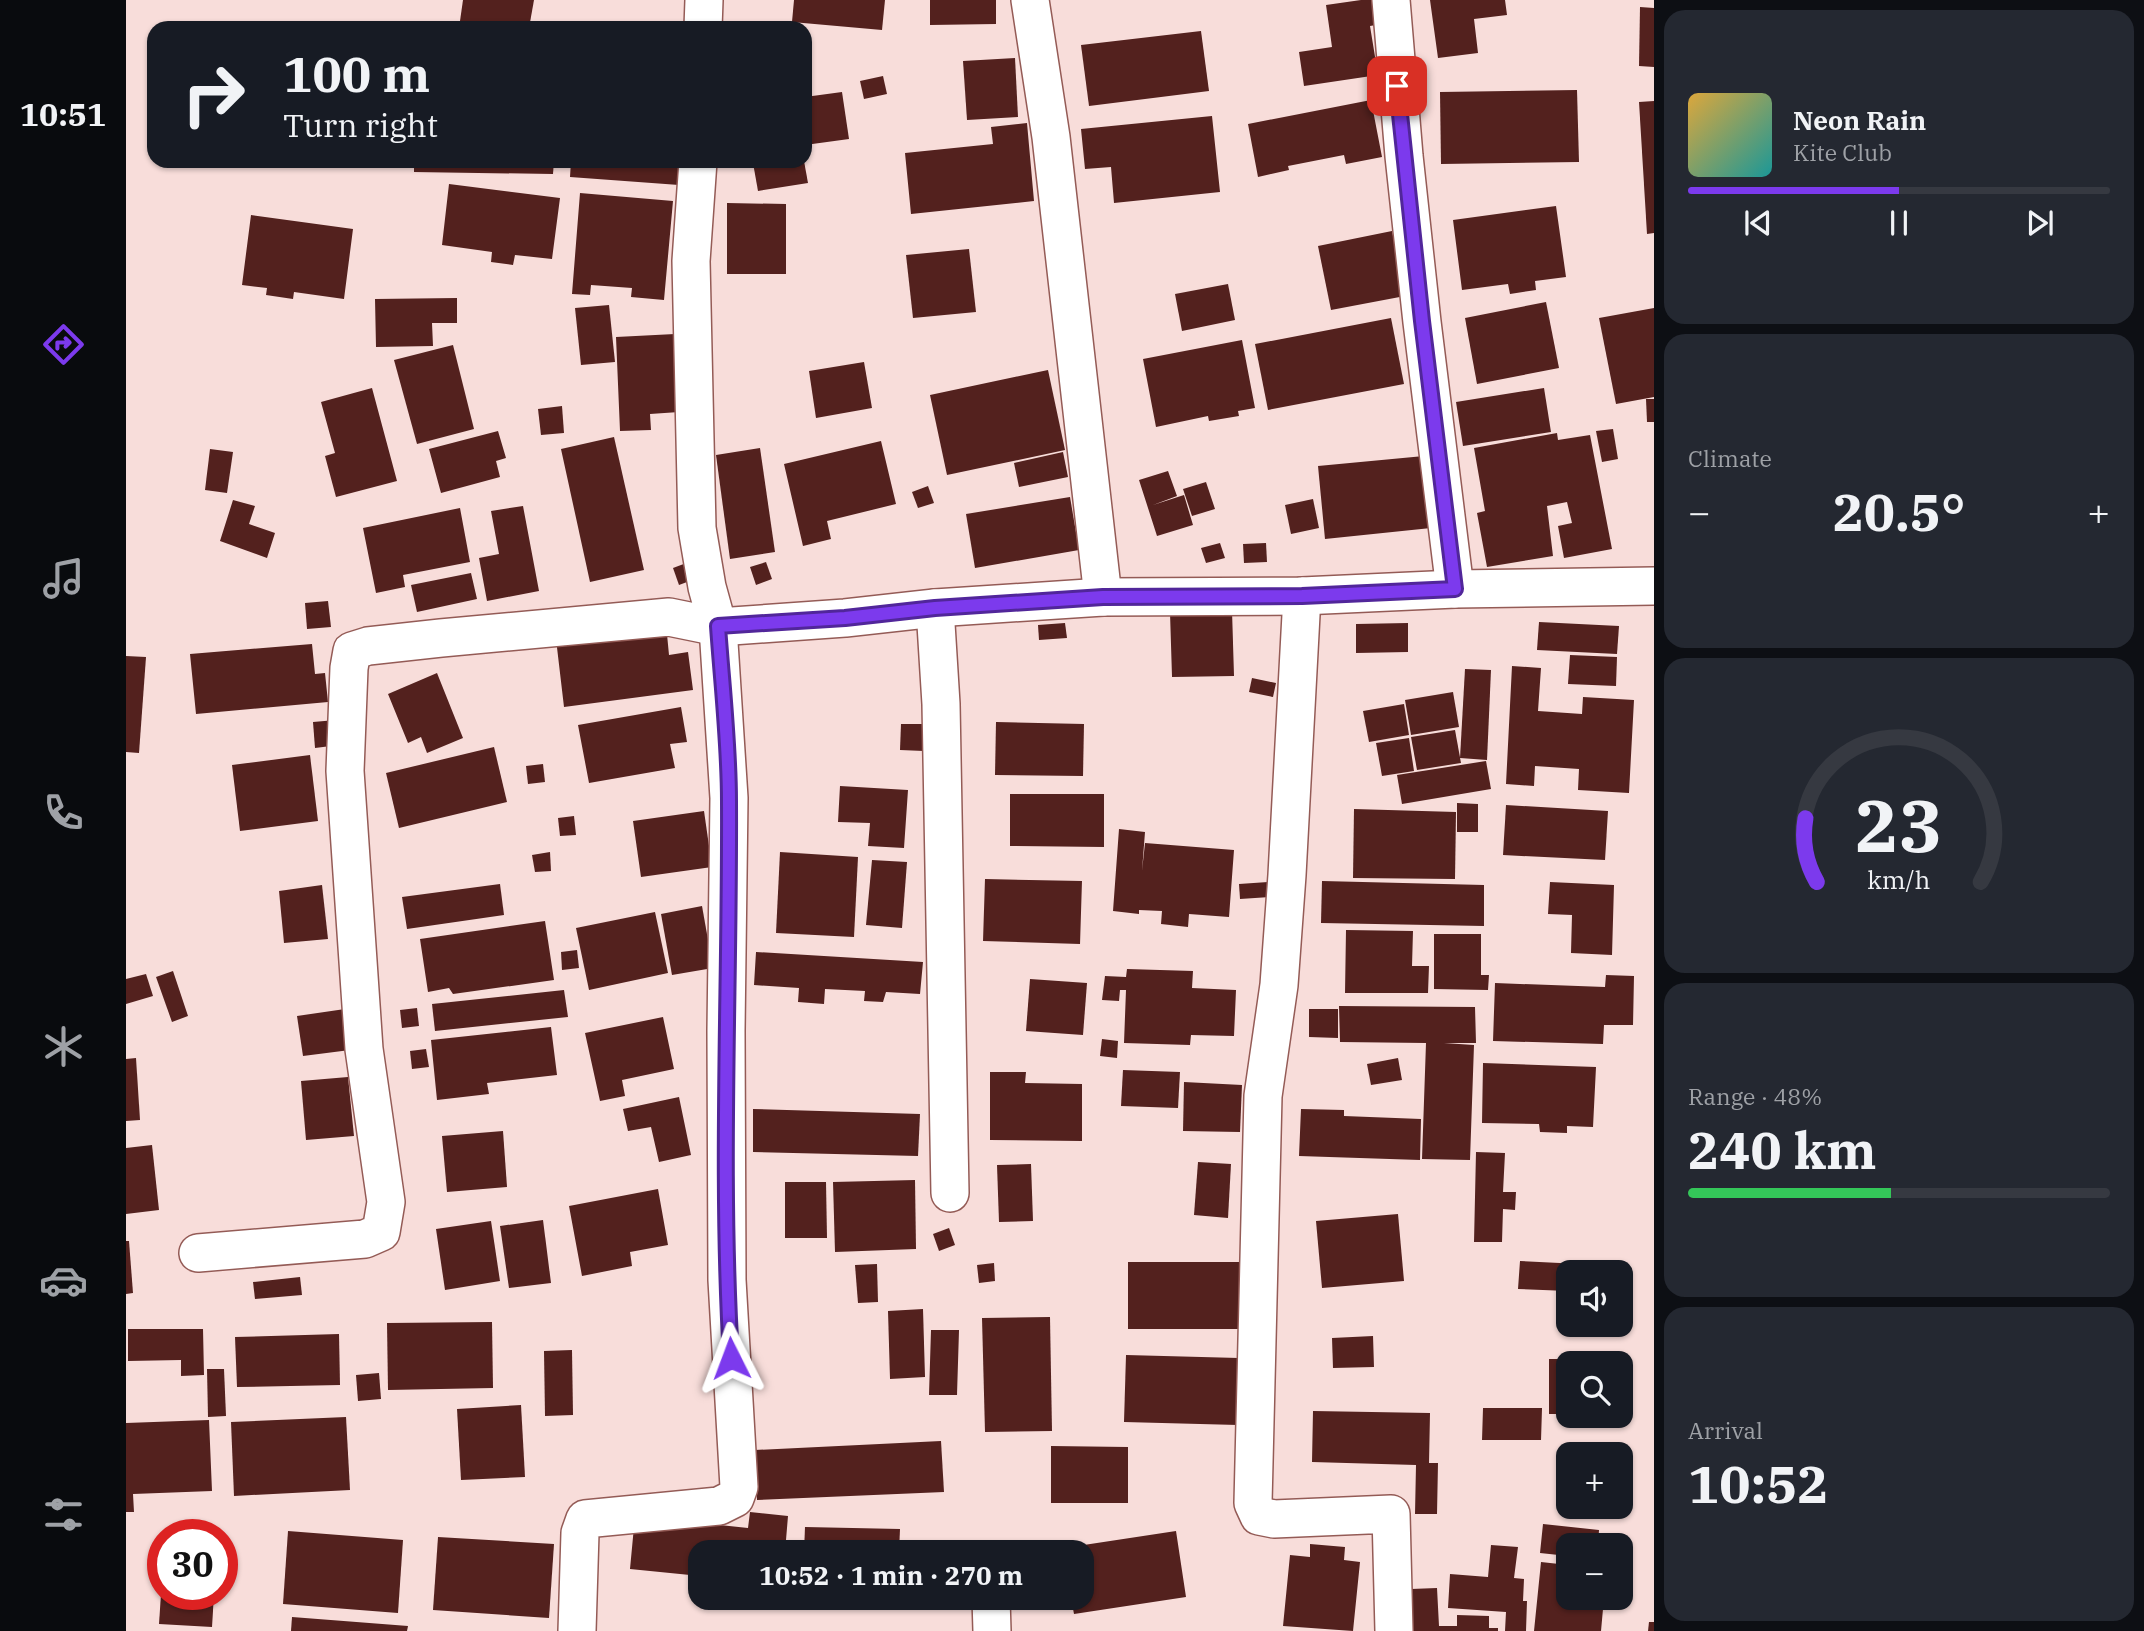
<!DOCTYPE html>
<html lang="en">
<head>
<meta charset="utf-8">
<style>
  :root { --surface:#171b24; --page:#242831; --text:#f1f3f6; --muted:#9ea1a6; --line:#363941; --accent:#7c3aed }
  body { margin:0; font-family:"IBM Plex Serif",serif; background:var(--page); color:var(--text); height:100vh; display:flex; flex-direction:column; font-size:26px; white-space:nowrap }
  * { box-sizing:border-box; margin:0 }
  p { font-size:23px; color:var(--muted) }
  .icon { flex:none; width:38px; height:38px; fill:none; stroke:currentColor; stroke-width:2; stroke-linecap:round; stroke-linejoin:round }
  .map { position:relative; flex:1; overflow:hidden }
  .side { display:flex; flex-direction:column; gap:10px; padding:10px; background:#0d0f14; width:490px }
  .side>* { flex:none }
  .guide { position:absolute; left:21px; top:21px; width:665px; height:147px; border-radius:21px; box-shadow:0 2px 5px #0004; background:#171b24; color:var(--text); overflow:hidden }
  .fabs { position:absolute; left:1430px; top:1260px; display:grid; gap:14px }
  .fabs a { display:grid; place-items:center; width:77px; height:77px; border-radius:14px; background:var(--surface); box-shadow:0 2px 5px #0004; font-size:35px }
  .speed { position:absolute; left:21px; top:1519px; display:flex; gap:14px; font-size:35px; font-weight:700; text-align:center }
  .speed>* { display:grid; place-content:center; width:91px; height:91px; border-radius:50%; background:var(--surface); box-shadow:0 2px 5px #0004; line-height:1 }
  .speed .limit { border:10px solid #d22; background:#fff; color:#111 }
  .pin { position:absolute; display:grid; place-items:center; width:60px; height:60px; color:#fff; margin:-30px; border-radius:14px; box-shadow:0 4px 10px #0006 }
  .me { position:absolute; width:77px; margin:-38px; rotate:357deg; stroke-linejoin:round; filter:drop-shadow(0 0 5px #0008) }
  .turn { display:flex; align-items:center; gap:24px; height:147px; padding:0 21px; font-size:32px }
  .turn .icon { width:91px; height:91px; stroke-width:2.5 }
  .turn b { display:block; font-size:49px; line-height:60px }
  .big { font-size:52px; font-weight:700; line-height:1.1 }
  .side .widget { flex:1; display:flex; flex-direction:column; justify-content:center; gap:10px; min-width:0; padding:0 24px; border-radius:21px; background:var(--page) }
  .side .dial { align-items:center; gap:0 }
  .dial svg { height:182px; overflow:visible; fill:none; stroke:var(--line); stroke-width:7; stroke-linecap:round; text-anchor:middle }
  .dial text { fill:var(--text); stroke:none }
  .song { display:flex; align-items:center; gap:21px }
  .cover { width:84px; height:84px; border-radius:10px; background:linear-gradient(135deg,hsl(40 70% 55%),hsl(180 70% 35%)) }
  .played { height:7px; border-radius:4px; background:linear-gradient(90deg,var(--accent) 50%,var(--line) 50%) }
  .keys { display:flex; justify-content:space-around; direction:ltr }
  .heat { display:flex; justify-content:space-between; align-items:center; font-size:38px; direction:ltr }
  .charge { height:10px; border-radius:5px; background:linear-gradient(90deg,#34c759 48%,var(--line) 0) }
  .trip { position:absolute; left:562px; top:1540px; width:406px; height:70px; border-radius:21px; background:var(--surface); box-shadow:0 2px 5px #0004; font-weight:700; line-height:70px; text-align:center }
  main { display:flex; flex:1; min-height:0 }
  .menu { display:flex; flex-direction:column; width:126px; justify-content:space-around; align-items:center; background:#090b0e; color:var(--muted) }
  .menu .icon { width:49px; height:49px }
  .menu .current { color:var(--accent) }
  .menu b { font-size:32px; color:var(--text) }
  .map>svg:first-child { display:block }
  .building { fill:#53211e }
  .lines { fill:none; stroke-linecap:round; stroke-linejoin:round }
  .minor-casing { stroke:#945b56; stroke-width:40 }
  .minor { stroke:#fff; stroke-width:37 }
  .route-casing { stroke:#51269a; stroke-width:18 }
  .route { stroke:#7c3aed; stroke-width:12 }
</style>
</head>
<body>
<main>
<nav class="menu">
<b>10:51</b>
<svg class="icon current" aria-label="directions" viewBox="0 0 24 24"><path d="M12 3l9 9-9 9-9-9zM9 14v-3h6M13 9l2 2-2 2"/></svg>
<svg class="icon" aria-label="music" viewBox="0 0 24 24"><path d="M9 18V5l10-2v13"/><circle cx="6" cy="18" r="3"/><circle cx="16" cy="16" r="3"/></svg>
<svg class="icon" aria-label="phone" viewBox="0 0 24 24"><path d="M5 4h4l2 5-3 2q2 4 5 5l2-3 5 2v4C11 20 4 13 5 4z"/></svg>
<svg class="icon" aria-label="climate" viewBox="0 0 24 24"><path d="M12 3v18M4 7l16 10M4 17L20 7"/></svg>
<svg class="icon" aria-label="car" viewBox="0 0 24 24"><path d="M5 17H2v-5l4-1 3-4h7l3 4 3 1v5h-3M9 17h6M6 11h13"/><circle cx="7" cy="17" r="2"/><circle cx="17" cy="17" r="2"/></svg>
<svg class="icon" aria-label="filters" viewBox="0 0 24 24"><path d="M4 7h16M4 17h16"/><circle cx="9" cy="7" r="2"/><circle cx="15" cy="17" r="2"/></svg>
</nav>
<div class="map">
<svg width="1528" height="1631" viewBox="0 0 1528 1631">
  <rect width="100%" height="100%" fill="#f8ddda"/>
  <!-- building -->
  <g class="building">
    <polygon points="337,0 408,0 403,28 333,28"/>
    <polygon points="668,0 759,0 756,30 666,22"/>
    <polygon points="804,0 870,0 870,24 804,25"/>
    <polygon points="1235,0 1252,0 1256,24 1244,26 1252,75 1178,86 1173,52 1206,47 1200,5"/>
    <polygon points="1304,0 1379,0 1381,15 1348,19 1352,53 1312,58"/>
    <polygon points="1514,7 1528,8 1528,67 1513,66"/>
    <polygon points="1075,31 1083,91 963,106 955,45"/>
    <polygon points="889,58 892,117 841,120 837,61"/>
    <polygon points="757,76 761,94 738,99 734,81"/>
    <polygon points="1451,90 1453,162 1315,164 1314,92"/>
    <polygon points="716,92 723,139 679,145 679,97"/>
    <polygon points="1245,100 1256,157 1220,164 1218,155 1162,166 1163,170 1132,177 1122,124"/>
    <polygon points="1528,101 1528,233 1521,234 1513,102"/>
    <polygon points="1086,116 1094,192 988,203 985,167 959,169 955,129"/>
    <polygon points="901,123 908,201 785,214 779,153 867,144 865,127"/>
    <polygon points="288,161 428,161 427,174 288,172"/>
    <polygon points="445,161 554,161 553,185 444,177"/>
    <polygon points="638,161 678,161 682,183 632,191 627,163"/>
    <polygon points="323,184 434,198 426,259 389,255 387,265 365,262 366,252 316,245"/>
    <polygon points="454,193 547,201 538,300 505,297 506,288 465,285 464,295 446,294"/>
    <polygon points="601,203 660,204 660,274 601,274"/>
    <polygon points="1430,206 1440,277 1409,281 1410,290 1384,294 1382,284 1336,290 1327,220"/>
    <polygon points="125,215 227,229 218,299 168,292 167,299 140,295 141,288 116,285"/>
    <polygon points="1266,231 1279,296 1205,310 1192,246"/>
    <polygon points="843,249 850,312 787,318 780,255"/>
    <polygon points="1102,284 1109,320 1056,331 1049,294"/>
    <polygon points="331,298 331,323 306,323 307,346 250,347 249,299"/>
    <polygon points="1420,302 1433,368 1351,384 1339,318"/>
    <polygon points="483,305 489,362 455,365 449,308"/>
    <polygon points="1528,308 1528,397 1490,404 1473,318"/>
    <polygon points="1265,318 1278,384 1142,410 1129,344"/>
    <polygon points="549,334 553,412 524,414 525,430 494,431 490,337"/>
    <polygon points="1116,340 1129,408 1112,411 1113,416 1083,421 1082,416 1030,427 1017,359"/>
    <polygon points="327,345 348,429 291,444 268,360"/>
    <polygon points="738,362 746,408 690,418 683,371"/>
    <polygon points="922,370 939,450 821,475 804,395"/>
    <polygon points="246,388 271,481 210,497 199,456 209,453 195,402"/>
    <polygon points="1418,388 1425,432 1337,446 1330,402"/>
    <polygon points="1520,399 1528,399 1528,422 1521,422"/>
    <polygon points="436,406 438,433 415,435 412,409"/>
    <polygon points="1487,429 1492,459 1476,462 1470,431"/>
    <polygon points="372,431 380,458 370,461 374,477 315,493 303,449"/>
    <polygon points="1431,433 1432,440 1464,435 1486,549 1438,558 1432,526 1446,523 1441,502 1421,506 1427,556 1361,567 1351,513 1359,511 1348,448"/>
    <polygon points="488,437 518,570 464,582 435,449"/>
    <polygon points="755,441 770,504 701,521 705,539 677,546 658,464"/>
    <polygon points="634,448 649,552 604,559 590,455"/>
    <polygon points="84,449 107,452 101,493 79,490"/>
    <polygon points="937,452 942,477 893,487 888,463"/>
    <polygon points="1298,456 1305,528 1199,539 1192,466"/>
    <polygon points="1042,471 1051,496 1027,505 1058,495 1067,525 1031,536 1013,480"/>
    <polygon points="1080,482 1089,509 1066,516 1057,489"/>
    <polygon points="802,486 808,503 792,508 786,492"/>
    <polygon points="944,497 953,550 849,568 840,514"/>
    <polygon points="1187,499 1193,528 1165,534 1159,505"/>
    <polygon points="107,500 129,506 123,524 149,533 141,558 94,541"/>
    <polygon points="397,506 413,591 361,601 353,558 373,554 365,511"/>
    <polygon points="334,508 344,562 277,575 279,587 250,593 237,528"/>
    <polygon points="1094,543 1099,558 1080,563 1075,548"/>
    <polygon points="1140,543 1141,562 1118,563 1117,544"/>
    <polygon points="563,562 569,579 553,585 547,568"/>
    <polygon points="640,562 646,579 630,585 624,567"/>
    <polygon points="345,573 351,599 291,612 285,585"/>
    <polygon points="202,601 205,627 181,629 179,603"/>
    <polygon points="1106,610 1108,676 1046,677 1044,612"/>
    <polygon points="1413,622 1493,626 1491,654 1411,650"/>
    <polygon points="939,623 941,638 913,640 912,625"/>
    <polygon points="1282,623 1282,652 1230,653 1230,624"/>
    <polygon points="540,624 543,655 562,652 567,690 438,707 430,639"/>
    <polygon points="186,644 189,674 199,673 202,702 70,714 64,654"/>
    <polygon points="1444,655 1491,657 1490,686 1442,684"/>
    <polygon points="0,656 20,657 13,753 0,752"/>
    <polygon points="1386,666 1415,668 1412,711 1456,714 1457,697 1508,700 1503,793 1452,790 1453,769 1409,766 1408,786 1380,784"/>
    <polygon points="1339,669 1365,670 1361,760 1334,758"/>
    <polygon points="311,673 337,738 301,753 295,737 282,743 262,694"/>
    <polygon points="1126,678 1150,683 1147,697 1123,692"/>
    <polygon points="1327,692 1333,727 1285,735 1279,700"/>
    <polygon points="1278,704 1283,735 1243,742 1237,711"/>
    <polygon points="555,707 561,742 544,744 549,768 463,783 452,725"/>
    <polygon points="210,720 213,745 189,748 187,722"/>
    <polygon points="870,722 958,724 957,776 869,775"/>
    <polygon points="775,724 798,724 798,751 774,750"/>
    <polygon points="1329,730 1335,763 1291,770 1285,737"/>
    <polygon points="1283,738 1288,771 1256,776 1250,743"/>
    <polygon points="368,747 381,802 273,828 260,773"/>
    <polygon points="184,755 192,821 114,831 106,765"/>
    <polygon points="1360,761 1365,789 1276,804 1271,775"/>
    <polygon points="417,764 419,782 402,784 400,766"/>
    <polygon points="714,786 782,790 778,848 742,846 744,823 712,822"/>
    <polygon points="884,794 978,794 978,847 884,846"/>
    <polygon points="1331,803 1352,804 1352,832 1331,832"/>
    <polygon points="1380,805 1482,811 1479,860 1377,855"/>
    <polygon points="1228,809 1330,812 1329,879 1227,878"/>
    <polygon points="578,811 586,867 515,877 507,821"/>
    <polygon points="448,816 450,835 434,836 432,818"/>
    <polygon points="993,829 1019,832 1016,871 1019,843 1108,850 1103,917 1063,914 1062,927 1035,924 1036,911 1013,910 1013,914 987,911"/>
    <polygon points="424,852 425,871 409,872 406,855"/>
    <polygon points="654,852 732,857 728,937 650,933"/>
    <polygon points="746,860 781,862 776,928 740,925"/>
    <polygon points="859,879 956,881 954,944 857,941"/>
    <polygon points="1196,881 1358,885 1358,926 1195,923"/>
    <polygon points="1142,882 1144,897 1114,899 1113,884"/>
    <polygon points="1424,882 1488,885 1486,955 1445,953 1446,915 1422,914"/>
    <polygon points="374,884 378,915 281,929 276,897"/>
    <polygon points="196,885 202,939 158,943 153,891"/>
    <polygon points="576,906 587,968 546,975 535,914"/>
    <polygon points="529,912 542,973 463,990 450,928"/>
    <polygon points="419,921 428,980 327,994 323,988 302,992 294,939"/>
    <polygon points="1220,930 1287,931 1286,966 1303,966 1302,993 1219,993"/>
    <polygon points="1308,934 1355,934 1355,975 1363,975 1362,990 1308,989"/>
    <polygon points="451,950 453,968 436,970 435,952"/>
    <polygon points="630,952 797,962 794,994 760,992 757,1002 738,1001 739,991 699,989 698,1004 672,1002 673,988 628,985"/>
    <polygon points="1001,969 1067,971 1066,988 1110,990 1108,1036 1065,1035 1064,1045 998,1043 1000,990 994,990 993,1001 976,1000 979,976 1000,977"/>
    <polygon points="47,971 62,1016 46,1022 30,977"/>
    <polygon points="20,974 27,996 0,1004 0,979"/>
    <polygon points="1480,975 1508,976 1507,1025 1478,1025 1477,1044 1367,1041 1369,983 1479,987"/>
    <polygon points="904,979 961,983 957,1035 900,1031"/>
    <polygon points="438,990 442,1017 309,1031 306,1004"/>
    <polygon points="1213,1006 1349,1007 1350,1043 1318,1043 1348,1045 1344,1160 1296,1159 1300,1043 1214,1042"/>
    <polygon points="291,1008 293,1026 276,1028 274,1010"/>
    <polygon points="219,1009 224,1050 177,1056 171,1016"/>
    <polygon points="1183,1009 1212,1009 1212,1038 1183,1037"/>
    <polygon points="537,1017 548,1069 496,1080 499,1096 474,1101 459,1033"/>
    <polygon points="425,1027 431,1075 361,1083 363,1094 311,1100 305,1040"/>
    <polygon points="976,1039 992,1041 991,1058 974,1056"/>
    <polygon points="300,1049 303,1067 286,1069 284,1051"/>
    <polygon points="10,1058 14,1120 0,1121 0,1059"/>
    <polygon points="1272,1058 1276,1080 1245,1085 1241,1064"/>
    <polygon points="1357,1063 1470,1067 1467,1127 1441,1126 1441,1133 1414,1132 1413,1124 1356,1123"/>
    <polygon points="997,1070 1054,1072 1052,1108 995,1106"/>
    <polygon points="864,1072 900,1072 899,1083 956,1084 956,1141 864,1140"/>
    <polygon points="222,1077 228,1136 180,1140 175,1081"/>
    <polygon points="1058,1082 1116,1085 1114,1132 1057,1131"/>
    <polygon points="553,1097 565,1155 533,1162 525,1127 502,1131 497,1109"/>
    <polygon points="627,1109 794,1114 792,1156 627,1152"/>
    <polygon points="1175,1109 1218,1110 1218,1116 1295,1119 1294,1160 1173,1156"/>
    <polygon points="377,1131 381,1187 321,1192 316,1136"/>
    <polygon points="26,1145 33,1210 0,1214 0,1148"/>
    <polygon points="1350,1152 1379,1153 1377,1192 1390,1192 1389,1210 1377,1209 1376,1242 1348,1242"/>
    <polygon points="1072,1162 1105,1164 1102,1218 1068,1215"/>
    <polygon points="905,1164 907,1221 873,1222 871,1165"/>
    <polygon points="789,1180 790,1249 709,1252 707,1182"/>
    <polygon points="659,1182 700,1182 701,1238 659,1238"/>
    <polygon points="532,1189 542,1245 504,1252 506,1266 456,1276 443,1206"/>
    <polygon points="1272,1214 1278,1281 1196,1288 1190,1221"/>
    <polygon points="417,1220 425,1283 383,1288 374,1226"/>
    <polygon points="365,1221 374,1281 319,1290 310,1229"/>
    <polygon points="823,1228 829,1245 813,1251 807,1234"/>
    <polygon points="0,1241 3,1241 7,1293 0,1294"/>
    <polygon points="1394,1261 1454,1264 1453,1272 1442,1272 1442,1291 1392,1289"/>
    <rect x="1002" y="1262" width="113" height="67"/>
    <polygon points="868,1263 869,1281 853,1283 851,1265"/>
    <polygon points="751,1264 752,1302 732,1303 729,1265"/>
    <polygon points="174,1277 176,1295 129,1299 127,1282"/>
    <polygon points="797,1309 799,1377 764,1379 762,1311"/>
    <polygon points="924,1317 926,1431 859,1432 856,1318"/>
    <polygon points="366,1322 367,1388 262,1390 261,1323"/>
    <polygon points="2,1329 77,1329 78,1375 55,1376 55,1360 2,1361"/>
    <polygon points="805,1330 833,1330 831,1395 803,1395"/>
    <polygon points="213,1334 214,1385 111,1387 109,1337"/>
    <polygon points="1247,1336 1248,1367 1207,1368 1206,1338"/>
    <polygon points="446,1350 447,1415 419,1416 418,1351"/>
    <polygon points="1000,1355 1113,1358 1112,1425 998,1422"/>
    <polygon points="1423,1359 1474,1359 1474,1363 1442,1363 1442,1414 1423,1414"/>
    <polygon points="81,1369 98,1369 100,1416 82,1417"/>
    <polygon points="253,1373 255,1399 232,1401 230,1375"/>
    <polygon points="395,1405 399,1477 335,1480 331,1409"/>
    <polygon points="1357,1408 1416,1408 1415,1440 1356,1440"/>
    <polygon points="1187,1411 1304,1413 1303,1463 1312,1463 1311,1514 1289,1514 1290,1465 1186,1462"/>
    <polygon points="220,1417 224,1490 108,1496 105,1422"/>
    <polygon points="83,1420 86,1491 7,1494 8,1512 0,1512 0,1423"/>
    <polygon points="815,1441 818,1492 631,1500 629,1450"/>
    <polygon points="925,1446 1002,1447 1002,1503 925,1503"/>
    <polygon points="624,1512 662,1516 659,1552 574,1552 574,1576 504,1569 509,1516 622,1528"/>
    <polygon points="1417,1524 1473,1530 1472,1545 1442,1545 1442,1556 1414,1553"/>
    <polygon points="679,1527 774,1529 773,1552 678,1552"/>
    <polygon points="162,1531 277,1540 272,1613 157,1604"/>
    <polygon points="1050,1531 1060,1597 948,1614 945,1598 956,1598 956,1552 938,1552 938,1548"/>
    <polygon points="312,1537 428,1544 423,1618 307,1610"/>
    <polygon points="1184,1544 1219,1547 1218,1560 1234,1562 1227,1631 1157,1626 1164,1555 1184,1557"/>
    <polygon points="1365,1545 1392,1547 1388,1578 1398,1579 1397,1601 1401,1601 1400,1631 1379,1631 1380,1612 1322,1608 1324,1574 1362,1577"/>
    <polygon points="1415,1562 1442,1565 1442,1598 1478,1598 1475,1631 1408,1631"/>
    <polygon points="1311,1588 1313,1626 1331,1626 1331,1615 1363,1616 1363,1628 1372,1628 1372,1631 1282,1631 1282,1624 1287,1625 1285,1589"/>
    <polygon points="35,1594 88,1594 86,1627 33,1624"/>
    <polygon points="614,1598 654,1598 653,1603 614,1600"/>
    <polygon points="166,1617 282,1626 281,1631 165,1631"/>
    <polygon points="1523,1622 1528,1622 1528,1631 1522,1631"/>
  </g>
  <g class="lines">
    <defs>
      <g id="minor">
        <polyline points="904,0 925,137 977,597"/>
        <polyline points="1265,0 1278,156 1296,322 1329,589"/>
        <polyline points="577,28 578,0"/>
        <polyline points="1176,596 1161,875 1153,985 1137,1096 1127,1503 1133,1516 1148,1519 1265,1514 1268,1631"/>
        <polyline points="809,608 815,704 824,1193"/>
        <polyline points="72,1253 239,1239 255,1232 260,1202 238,1049 219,771 223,668 226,651 242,646 315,638 543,617 592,627 719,618 809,608 977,597 1176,596 1329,589 1528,586"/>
        <polyline points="865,1598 866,1631"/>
        <polyline points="451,1631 454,1533 459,1519 593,1506 609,1498 613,1487 601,1280 600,1031 603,798 592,627 581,587 571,528 565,261 572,161"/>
      </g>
    </defs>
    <!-- minor casing -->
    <use href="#minor" class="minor-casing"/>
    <!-- minor -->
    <use href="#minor" class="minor"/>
  </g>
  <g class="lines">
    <defs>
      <path id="route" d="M605,1358C594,1172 604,987 603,801C603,743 596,684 592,626L719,618L809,608L977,597L1176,596L1329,589L1296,321L1271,86"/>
    </defs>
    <!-- route casing -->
    <use href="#route" class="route-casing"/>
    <!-- route -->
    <use href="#route" class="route"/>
  </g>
</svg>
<div class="fabs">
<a><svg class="icon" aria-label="sound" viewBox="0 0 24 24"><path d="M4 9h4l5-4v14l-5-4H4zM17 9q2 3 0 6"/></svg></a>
<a><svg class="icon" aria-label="search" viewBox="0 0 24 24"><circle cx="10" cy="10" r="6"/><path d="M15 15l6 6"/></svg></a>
<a>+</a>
<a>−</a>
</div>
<div class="speed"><div class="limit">30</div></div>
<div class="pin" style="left:1271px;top:86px;background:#d93025"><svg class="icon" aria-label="arrive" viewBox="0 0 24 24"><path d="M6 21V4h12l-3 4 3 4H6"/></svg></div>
<svg class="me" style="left:605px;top:1358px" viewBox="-20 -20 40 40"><path d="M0-17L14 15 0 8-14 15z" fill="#7c3aed" stroke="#fff" stroke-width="4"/></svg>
<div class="trip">10:52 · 1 min · 270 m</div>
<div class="guide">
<div class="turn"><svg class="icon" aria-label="right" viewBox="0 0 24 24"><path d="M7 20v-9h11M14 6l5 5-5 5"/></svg><div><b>100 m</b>Turn right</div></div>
</div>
</div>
<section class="side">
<div class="widget">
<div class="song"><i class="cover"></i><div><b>Neon Rain</b><p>Kite Club</p></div></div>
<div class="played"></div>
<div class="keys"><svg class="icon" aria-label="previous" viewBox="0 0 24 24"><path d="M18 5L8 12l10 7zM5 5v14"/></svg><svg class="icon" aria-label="pause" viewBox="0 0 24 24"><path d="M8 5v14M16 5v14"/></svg><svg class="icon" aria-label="next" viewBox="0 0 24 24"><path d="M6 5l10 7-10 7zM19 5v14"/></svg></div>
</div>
<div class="widget"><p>Climate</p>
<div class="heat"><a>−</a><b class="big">20.5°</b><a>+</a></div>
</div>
<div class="widget dial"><svg viewBox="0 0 100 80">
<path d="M14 69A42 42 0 1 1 86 69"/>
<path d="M14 69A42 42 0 0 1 9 41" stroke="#7c3aed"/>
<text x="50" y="56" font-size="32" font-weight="700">23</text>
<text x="50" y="72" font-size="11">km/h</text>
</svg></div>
<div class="widget"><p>Range · 48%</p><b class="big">240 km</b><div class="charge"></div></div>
<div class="widget"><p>Arrival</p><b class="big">10:52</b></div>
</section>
</main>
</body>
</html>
